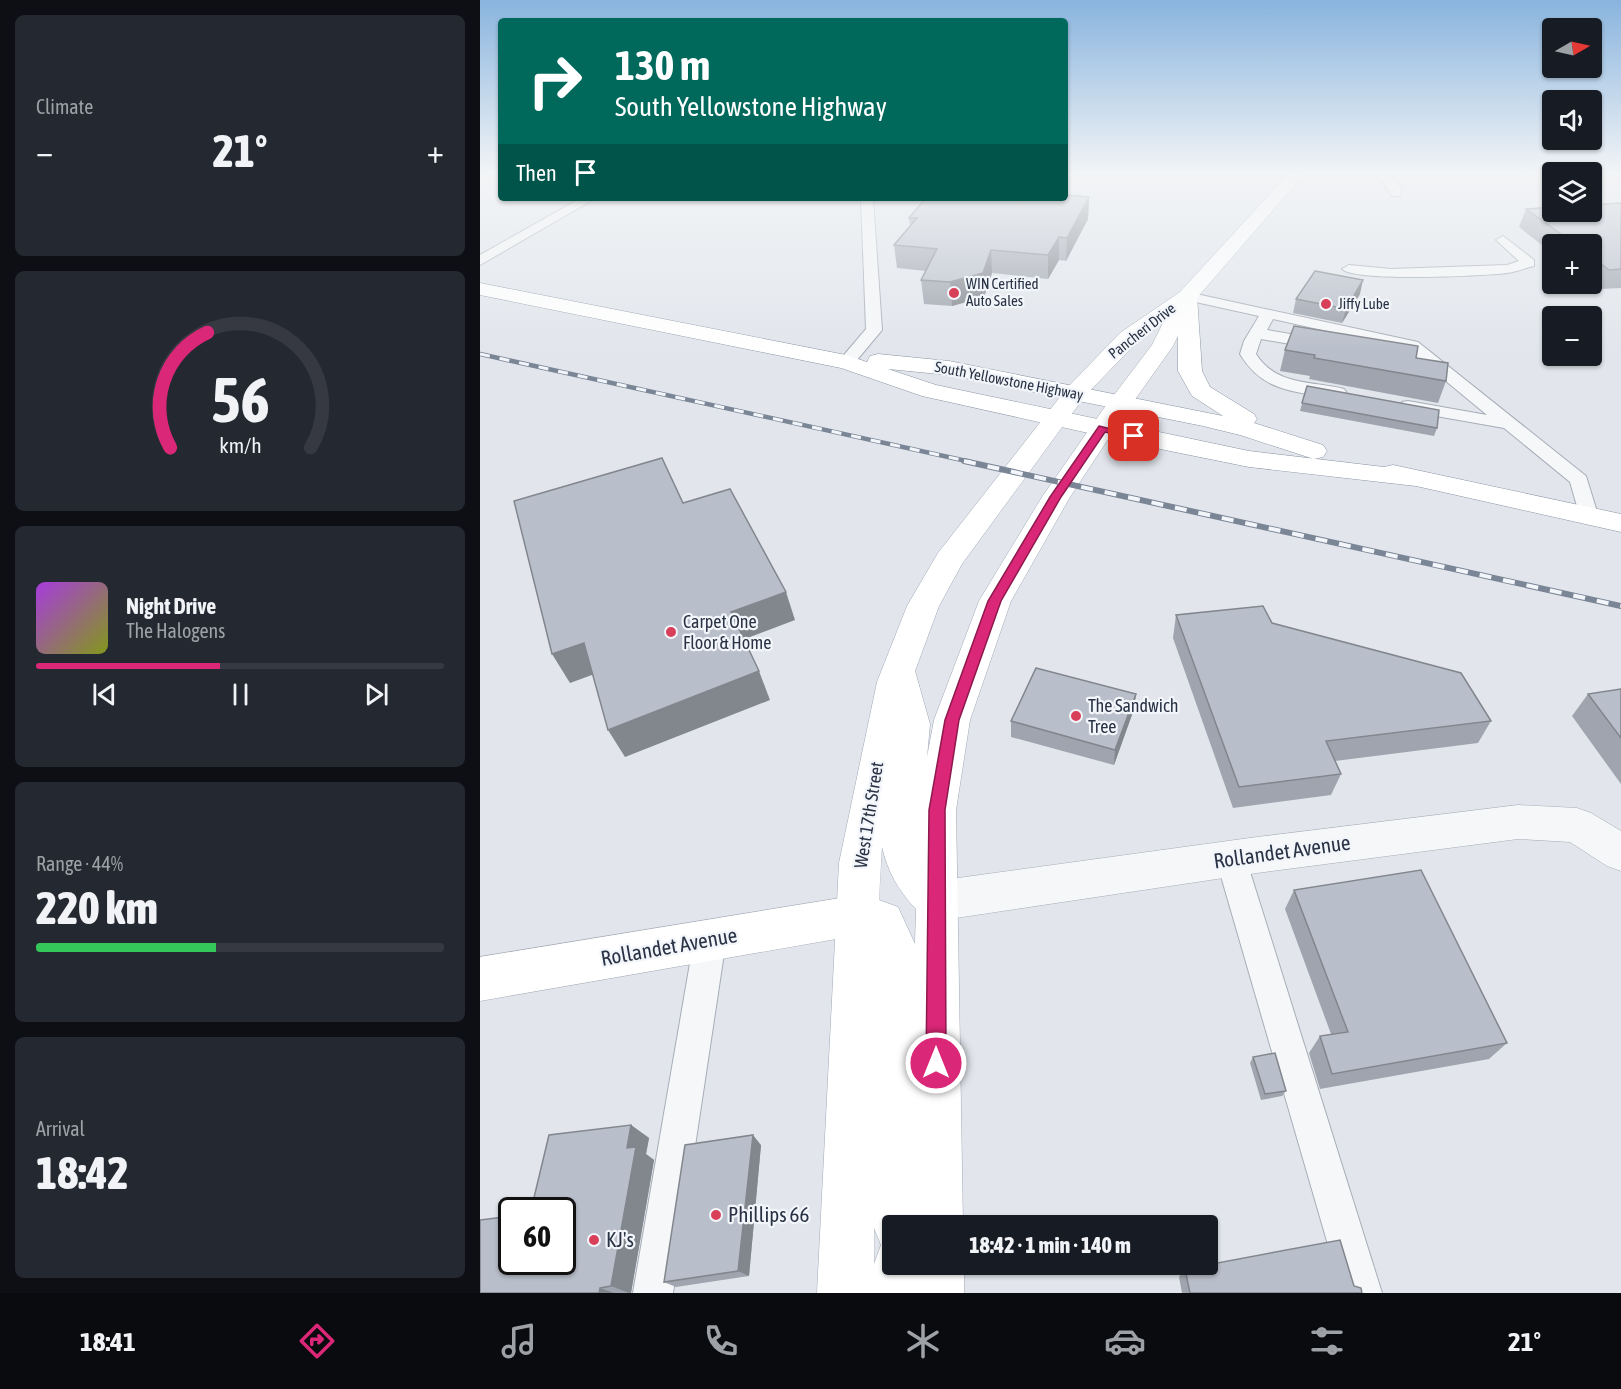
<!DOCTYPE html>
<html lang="en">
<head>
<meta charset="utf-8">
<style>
  :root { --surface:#171b24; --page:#242831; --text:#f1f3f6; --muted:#9ea1a6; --line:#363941; --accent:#db2777 }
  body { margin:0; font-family:"Asap Condensed",sans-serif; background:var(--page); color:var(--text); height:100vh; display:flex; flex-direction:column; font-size:22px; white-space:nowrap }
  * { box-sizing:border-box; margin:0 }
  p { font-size:20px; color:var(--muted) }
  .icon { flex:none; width:33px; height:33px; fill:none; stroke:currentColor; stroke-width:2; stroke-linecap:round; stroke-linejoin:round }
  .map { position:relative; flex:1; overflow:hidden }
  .sheet { display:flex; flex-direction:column; gap:15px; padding:15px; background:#0d0f14; width:480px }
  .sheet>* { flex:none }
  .guide { position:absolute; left:18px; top:18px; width:570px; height:183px; border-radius:6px; box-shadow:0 2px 4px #0004; background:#00695c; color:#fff; overflow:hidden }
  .needle { width:39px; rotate:81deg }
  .tools { position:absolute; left:1062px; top:18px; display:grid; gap:12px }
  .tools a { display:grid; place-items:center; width:60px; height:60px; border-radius:6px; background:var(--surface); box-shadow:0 2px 4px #0004; font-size:30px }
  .speed { position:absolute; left:18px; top:1197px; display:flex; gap:12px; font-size:30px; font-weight:700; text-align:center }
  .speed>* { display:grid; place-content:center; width:78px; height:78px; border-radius:50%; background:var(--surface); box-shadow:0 2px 4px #0004; line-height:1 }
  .speed .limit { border:3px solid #111; border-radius:9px; background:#fff; color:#111 }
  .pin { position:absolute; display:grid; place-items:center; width:51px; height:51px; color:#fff; margin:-26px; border-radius:12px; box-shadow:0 3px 9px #0006 }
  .me { position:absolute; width:66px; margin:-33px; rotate:0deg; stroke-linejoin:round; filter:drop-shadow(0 0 4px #0008) }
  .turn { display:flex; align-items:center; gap:21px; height:126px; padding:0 18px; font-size:27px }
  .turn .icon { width:78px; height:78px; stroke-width:2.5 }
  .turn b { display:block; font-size:42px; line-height:51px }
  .then { display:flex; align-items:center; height:57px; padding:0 18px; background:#0003; gap:12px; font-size:22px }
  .big { font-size:45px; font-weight:800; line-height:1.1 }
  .sheet .tile { flex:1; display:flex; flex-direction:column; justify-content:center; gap:9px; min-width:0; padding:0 21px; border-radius:9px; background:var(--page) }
  .sheet .dial { align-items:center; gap:0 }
  .dial svg { height:156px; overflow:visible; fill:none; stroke:var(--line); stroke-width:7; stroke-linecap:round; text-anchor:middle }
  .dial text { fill:var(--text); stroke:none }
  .song { display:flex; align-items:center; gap:18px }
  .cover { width:72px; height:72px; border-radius:9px; background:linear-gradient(135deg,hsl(280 70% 55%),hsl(70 70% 35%)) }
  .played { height:6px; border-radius:3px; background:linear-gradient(90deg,var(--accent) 45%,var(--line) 45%) }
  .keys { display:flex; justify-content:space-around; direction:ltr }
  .heat { display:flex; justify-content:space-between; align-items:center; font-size:33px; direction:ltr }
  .charge { height:9px; border-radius:4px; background:linear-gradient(90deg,#34c759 44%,var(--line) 0) }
  .trip { position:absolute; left:402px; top:1215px; width:336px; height:60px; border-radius:6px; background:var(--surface); box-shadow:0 2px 4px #0004; font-weight:800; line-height:60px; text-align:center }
  .menu { display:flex; height:96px; justify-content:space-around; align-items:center; background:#090b0e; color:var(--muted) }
  .menu .icon { width:42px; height:42px }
  .menu .selected { color:var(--accent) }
  .menu b { font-size:27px; color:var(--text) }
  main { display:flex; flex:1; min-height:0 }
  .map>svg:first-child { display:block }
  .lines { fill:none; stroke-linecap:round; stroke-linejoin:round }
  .lane-casing { stroke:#a7adb7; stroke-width:2 }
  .street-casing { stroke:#a7adb7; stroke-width:1 }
  .secondary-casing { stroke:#a7adb7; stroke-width:1 }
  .primary-casing { stroke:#a1aab8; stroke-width:1 }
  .highway-casing { stroke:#8893a3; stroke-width:1 }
  .lane { fill:#f5f7f9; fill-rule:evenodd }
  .street { fill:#f5f7f9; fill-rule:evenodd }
  .secondary { fill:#fff; fill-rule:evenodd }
  .primary { fill:#fff; fill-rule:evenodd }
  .highway { fill:#fff; fill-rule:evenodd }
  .rail-far1-casing { stroke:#7a8596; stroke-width:4.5 }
  .rail-casing { stroke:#7a8596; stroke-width:6 }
  .rail-far1 { stroke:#f2f5f9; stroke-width:3; stroke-dasharray:10; stroke-linecap:butt }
  .rail { stroke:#f2f5f9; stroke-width:4; stroke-dasharray:12; stroke-linecap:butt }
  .wall { fill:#9fa4ae }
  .shaded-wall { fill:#82868d }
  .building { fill:#b9bfca; stroke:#82868d; stroke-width:1.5 }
  .route { fill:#db2777; stroke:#8e194d; stroke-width:1.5 }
  .poi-dot { fill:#d83f58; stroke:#f2f5f9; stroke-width:2 }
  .labels { text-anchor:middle; stroke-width:4.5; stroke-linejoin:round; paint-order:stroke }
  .far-poi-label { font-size:15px; fill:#293345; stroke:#f2f5f9; text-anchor:start }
  .far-street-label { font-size:15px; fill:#293345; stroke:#f2f5f9 }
  .poi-label { font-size:18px; fill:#293345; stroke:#f2f5f9; text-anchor:start }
  .street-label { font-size:18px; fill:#293345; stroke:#f2f5f9 }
  .near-street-label { font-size:21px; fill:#293345; stroke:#f2f5f9 }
  .near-poi-label { font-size:21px; fill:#293345; stroke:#f2f5f9; text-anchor:start }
</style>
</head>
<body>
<main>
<section class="sheet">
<div class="tile"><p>Climate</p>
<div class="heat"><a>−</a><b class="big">21°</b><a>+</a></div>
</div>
<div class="tile dial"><svg viewBox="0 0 100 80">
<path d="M14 69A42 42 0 1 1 86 69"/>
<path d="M14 69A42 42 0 0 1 33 10" stroke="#db2777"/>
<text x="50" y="56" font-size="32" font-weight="700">56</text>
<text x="50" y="72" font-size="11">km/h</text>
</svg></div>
<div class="tile">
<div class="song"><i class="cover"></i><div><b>Night Drive</b><p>The Halogens</p></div></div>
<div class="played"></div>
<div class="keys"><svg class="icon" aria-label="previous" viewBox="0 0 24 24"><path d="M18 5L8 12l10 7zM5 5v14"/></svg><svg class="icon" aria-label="pause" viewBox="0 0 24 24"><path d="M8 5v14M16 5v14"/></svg><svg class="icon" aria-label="next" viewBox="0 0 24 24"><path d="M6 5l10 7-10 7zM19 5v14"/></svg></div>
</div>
<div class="tile"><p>Range · 44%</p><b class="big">220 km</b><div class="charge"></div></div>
<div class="tile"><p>Arrival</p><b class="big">18:42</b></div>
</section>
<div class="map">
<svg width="1141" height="1293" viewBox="0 0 1141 1293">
  <rect width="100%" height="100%" fill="#e2e6ec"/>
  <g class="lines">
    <defs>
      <g id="lane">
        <polygon points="895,171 907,171 922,189 920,196 912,196"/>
        <polygon points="933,171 946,171 940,174"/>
        <polygon points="101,198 116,198 0,265 0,255"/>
        <polygon points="381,198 393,198 402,330 372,366 366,367 358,362 386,329"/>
        <path d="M1023,236L1054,260V266C1045,268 1036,272 1027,273C1004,276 874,282 862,269L869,265L911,269L1027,265L1039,261L1016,240Z"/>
        <path d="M707,292L938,342L1106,476L1118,515L1115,520H1101L1090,482L1024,428L922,410L919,406L922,402L928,401L1007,415L927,349L793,319L787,330L839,339L847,344L839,349L781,339L776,354C796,386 832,381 864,389L867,393L858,398C817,392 783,393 760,354L764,341L779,316L702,299L700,296Z"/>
        <polygon points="751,846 761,850 766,859 902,1293 862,1293 736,859 741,850"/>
        <polygon points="230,925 241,929 246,940 193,1293 153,1293 214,940 219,929"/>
      </g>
      <polygon id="street" points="1038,805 1097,808 1111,813 1141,831 1141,871 1127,866 1090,842 1038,839 777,873 456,921 441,915 435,901 441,887 456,881 777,837"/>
      <g id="secondary">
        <polygon points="811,171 827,171 715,300 693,346 649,408 640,410 631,408 628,403 672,345 683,323 656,343 603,398 595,400 587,398 583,393 587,388 640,333 700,292"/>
        <polygon points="379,895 394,901 400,915 394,929 379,935 0,1001 0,957"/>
      </g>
      <path id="primary" d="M595,386L603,388L607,393L482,564L459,606L435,671L450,724L447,757L454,720L499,601L562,497L631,398L640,396L649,398L652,403L590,497L531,601L490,720L476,810L483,1226H412V1264H484V1293H337L359,863L397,682L427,606L458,553L587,388ZM402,847C408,872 418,890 436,909L435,944L418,907L399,900ZM394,1228L401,1245L394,1264Z"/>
      <polygon id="highway" points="0,283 366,355 387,362 390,356 398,354 469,361 743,416 712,396 698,371 697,296 700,292 714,292 717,296 722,371 730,387 774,414 777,419 774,423 843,445 847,451 843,457 834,459 760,435 723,426 469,375 408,369 456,385 769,451 904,467 913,465 1141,514 1141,532 936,486 769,467 685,450 442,396 361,368 0,295"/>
    </defs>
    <!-- lane casing -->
    <use href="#lane" class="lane-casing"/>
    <!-- street casing -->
    <use href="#street" class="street-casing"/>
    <!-- secondary casing -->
    <use href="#secondary" class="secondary-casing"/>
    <!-- primary casing -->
    <use href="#primary" class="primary-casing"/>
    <!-- highway casing -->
    <use href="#highway" class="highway-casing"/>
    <!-- lane -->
    <use href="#lane" class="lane"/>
    <!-- street -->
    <use href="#street" class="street"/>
    <!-- secondary -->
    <use href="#secondary" class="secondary"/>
    <!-- primary -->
    <use href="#primary" class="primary"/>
    <!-- highway -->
    <use href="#highway" class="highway"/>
    <defs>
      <polyline id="rail-far1" points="0,354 491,462"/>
      <polyline id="rail" points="484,461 1141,606"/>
    </defs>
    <!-- rail-far1 casing -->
    <use href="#rail-far1" class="rail-far1-casing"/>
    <!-- rail casing -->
    <use href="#rail" class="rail-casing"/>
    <!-- rail-far1 -->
    <use href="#rail-far1" class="rail-far1"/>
    <!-- rail -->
    <use href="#rail" class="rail"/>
  </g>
  <!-- wall -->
  <g class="wall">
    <polygon points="0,171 21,171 21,177 0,174"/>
    <polygon points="609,197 608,219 586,261 579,260 568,279 512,273 504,297 472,306 444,304 441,280 446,271 417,268 414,245 430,226 429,218"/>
    <polygon points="1141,203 1141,288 1119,289 1112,283 1112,244 1072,244 1072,253 1039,227 1046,209"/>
    <polygon points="880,294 862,323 813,313 816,299"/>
    <polygon points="805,350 936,358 966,381 958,403 829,379 830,376 800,371"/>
    <polygon points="827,386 957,428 954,436 820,411"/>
    <polygon points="696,615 792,623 1011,721 998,743 855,761 861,774 851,795 753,808 693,638"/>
    <polygon points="1141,689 1141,784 1092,716 1108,694"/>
    <polygon points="656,694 654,709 634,765 531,737 531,721"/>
    <polygon points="814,890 1027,1043 1009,1059 840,1089 829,1053 840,1036 851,1034 805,909"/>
    <polygon points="773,1057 806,1091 802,1096 781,1100 770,1063"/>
    <polygon points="151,1125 169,1138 166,1154 174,1160 151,1293 0,1293 32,1262"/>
    <polygon points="281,1145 269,1276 196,1287 184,1282"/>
    <polygon points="705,1269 874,1286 882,1293 702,1293 699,1277"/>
  </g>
  <!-- shaded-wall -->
  <g class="shaded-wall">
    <polygon points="609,197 608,219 586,261 587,238"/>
    <polygon points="579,237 579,260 568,279 568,255"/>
    <polygon points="511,250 512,273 504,297 472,306 470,282"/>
    <polygon points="883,280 880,294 862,323 866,309"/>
    <polygon points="306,592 315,620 262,640 251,612"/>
    <polygon points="104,643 120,672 90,683 72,654"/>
    <polygon points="279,671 290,700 145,757 128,730"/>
    <polygon points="656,694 654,709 634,765 635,750"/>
    <polygon points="151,1125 169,1138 166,1154 174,1160 151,1293 149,1293 131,1286 147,1148"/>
    <polygon points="273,1135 281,1145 269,1276 258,1271"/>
    <polygon points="120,1288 134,1293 119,1293"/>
  </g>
  <!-- building -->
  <g class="building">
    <polygon points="585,195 609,197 587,238 579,237 568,255 511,250 503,273 470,282 441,280 457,249 414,245 437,218 429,218 446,198 585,198"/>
    <polygon points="1141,203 1141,269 1129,270 1112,257 1112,244 1095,244 1046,209 1072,207 1072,212 1112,212 1112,205"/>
    <polygon points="835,271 883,280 866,309 816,299"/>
    <polygon points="814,326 938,346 936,358 968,363 966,381 834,358 835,355 805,350"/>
    <polygon points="827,386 959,410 957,428 822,403"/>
    <polygon points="182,458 203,503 250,489 306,592 251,612 279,671 128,730 104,643 72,654 34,501"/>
    <polygon points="783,606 792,623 981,673 1011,721 846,741 861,774 759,787 696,615"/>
    <polygon points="556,668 656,694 635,750 531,721"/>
    <polygon points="1141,689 1141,738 1108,694"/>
    <polygon points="941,870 1027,1043 852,1074 840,1036 868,1032 814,890"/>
    <polygon points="795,1053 806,1091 785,1094 773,1057"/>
    <polygon points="151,1125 147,1148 156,1147 131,1286 120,1288 119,1293 0,1293 0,1220 32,1216 32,1262 82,1262 82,1210 51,1210 69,1135"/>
    <polygon points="273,1135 258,1271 184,1282 205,1145"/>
    <polygon points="860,1240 874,1286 881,1288 882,1293 710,1293 705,1269"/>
  </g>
  <!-- sky -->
  <linearGradient id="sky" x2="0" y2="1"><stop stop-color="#89b4de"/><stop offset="0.49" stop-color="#f2f4f6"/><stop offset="1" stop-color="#f2f4f6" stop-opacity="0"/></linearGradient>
  <rect width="1141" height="352" fill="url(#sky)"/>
  <!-- route -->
  <polygon class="route" points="619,426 660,436 654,439 625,432 581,497 521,601 479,720 465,810 466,1063 463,1070 456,1073 449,1070 446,1063 449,810 465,720 508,601 570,497"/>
  <!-- markers -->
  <g class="poi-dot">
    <circle cx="474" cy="293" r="6"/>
    <circle cx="846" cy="304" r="6"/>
    <circle cx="191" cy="632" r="6"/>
    <circle cx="596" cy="716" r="6"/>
    <circle cx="236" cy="1215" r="6"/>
    <circle cx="114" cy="1240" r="6"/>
  </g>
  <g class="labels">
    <!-- far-poi labels -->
    <g class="far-poi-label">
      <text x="486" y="289">WIN Certified<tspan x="486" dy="17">Auto Sales</tspan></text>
      <text x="858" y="309">Jiffy Lube</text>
    </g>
    <!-- far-street labels -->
    <g class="far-street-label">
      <text transform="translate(662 331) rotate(-38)" y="5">Pancheri Drive</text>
      <text transform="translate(529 381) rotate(11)" y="5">South Yellowstone Highway</text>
    </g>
    <!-- poi labels -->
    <g class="poi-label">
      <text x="203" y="628">Carpet One<tspan x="203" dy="21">Floor &amp; Home</tspan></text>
      <text x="608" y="712">The Sandwich<tspan x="608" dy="21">Tree</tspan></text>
    </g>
    <!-- street labels -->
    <g class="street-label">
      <text transform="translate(389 815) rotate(-81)" y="6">West 17th Street</text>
    </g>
    <!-- near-street labels -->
    <g class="near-street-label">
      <text transform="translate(802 852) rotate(-8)" y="7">Rollandet Avenue</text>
      <text transform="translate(189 947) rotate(-10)" y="7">Rollandet Avenue</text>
    </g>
    <!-- near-poi labels -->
    <g class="near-poi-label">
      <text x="248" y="1222">Phillips 66</text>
      <text x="126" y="1247">KJ's</text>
    </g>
  </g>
</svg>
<div class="tools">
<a><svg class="needle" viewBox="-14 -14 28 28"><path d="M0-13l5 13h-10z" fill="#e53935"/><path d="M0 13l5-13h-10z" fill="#9ea1a6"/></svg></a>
<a><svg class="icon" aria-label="sound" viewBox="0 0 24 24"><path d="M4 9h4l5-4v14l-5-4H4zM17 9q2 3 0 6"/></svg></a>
<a><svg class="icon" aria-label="layers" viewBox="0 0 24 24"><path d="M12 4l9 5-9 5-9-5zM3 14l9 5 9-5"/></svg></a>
<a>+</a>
<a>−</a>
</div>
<div class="speed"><div class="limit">60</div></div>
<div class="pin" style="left:654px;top:436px;background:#d93025"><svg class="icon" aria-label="arrive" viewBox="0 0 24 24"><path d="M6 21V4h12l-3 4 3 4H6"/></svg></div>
<svg class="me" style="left:456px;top:1063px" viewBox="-20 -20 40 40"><circle r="17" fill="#db2777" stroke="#fff" stroke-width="3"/><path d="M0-11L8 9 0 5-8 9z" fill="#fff"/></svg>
<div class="trip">18:42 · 1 min · 140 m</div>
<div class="guide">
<div class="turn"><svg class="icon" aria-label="right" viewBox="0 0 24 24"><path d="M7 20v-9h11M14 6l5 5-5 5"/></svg><div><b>130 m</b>South Yellowstone Highway</div></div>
<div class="then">Then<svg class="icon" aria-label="arrive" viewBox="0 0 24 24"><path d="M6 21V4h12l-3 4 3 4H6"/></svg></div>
</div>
</div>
</main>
<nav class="menu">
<b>18:41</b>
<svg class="icon selected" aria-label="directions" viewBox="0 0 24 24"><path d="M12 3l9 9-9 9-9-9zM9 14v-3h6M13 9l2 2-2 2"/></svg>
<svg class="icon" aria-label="music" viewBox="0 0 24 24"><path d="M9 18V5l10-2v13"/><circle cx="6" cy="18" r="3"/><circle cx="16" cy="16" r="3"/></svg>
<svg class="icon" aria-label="phone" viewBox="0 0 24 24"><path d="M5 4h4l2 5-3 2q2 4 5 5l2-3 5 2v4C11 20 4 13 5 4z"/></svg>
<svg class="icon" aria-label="climate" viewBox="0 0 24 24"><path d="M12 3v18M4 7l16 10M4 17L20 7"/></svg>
<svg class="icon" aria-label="car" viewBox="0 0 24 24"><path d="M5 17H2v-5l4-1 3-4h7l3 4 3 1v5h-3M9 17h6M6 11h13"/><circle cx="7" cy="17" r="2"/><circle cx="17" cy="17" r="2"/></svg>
<svg class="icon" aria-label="filters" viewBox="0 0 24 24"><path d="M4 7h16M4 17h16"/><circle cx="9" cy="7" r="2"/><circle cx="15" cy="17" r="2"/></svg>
<b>21°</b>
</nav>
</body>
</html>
